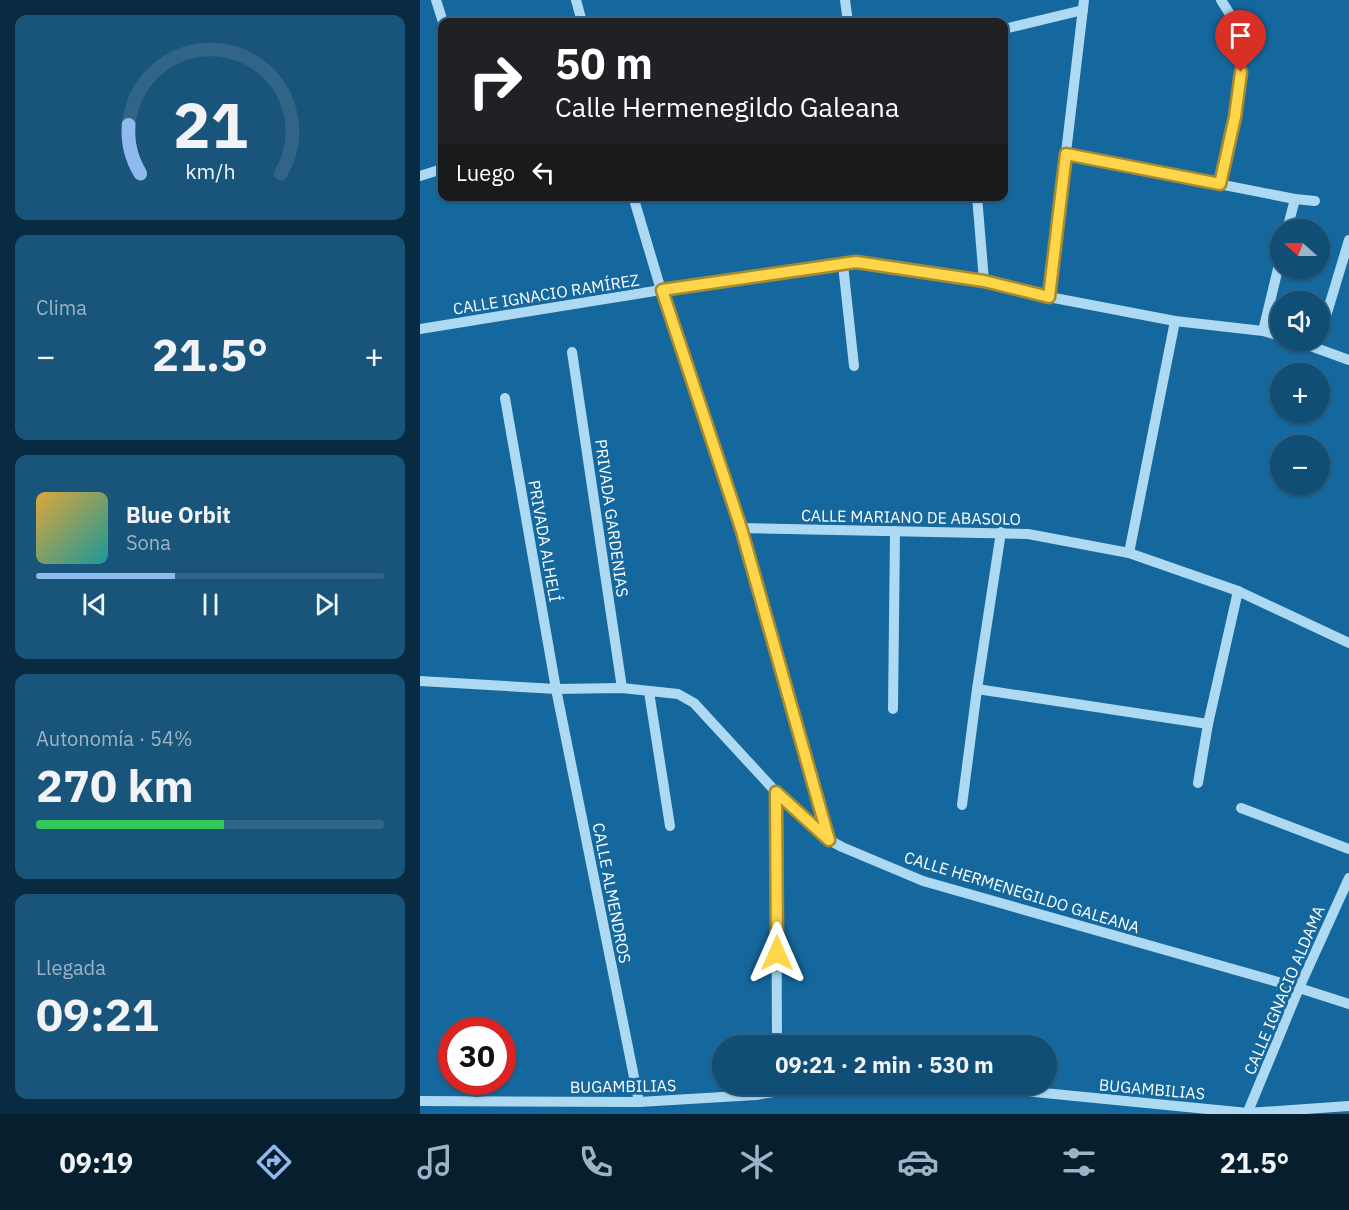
<!DOCTYPE html>
<html lang="es">
<head>
<meta charset="utf-8">
<style>
  :root { --surface:#104e76; --page:#19557b; --text:#f1f3f6; --muted:#9cb4c5; --line:#306588; --accent:#90b9f0 }
  body { margin:0; font-family:"IBM Plex Sans",sans-serif; background:var(--page); color:var(--text); height:100vh; display:flex; flex-direction:column; font-size:22px; white-space:nowrap }
  * { box-sizing:border-box; margin:0 }
  p { font-size:20px; color:var(--muted) }
  .icon { flex:none; width:33px; height:33px; fill:none; stroke:currentColor; stroke-width:2; stroke-linecap:round; stroke-linejoin:round }
  .map { position:relative; flex:1; overflow:hidden }
  .side { display:flex; flex-direction:column; gap:15px; padding:15px; background:#092b41; width:420px }
  .side>* { flex:none }
  .top-card { position:absolute; left:18px; top:18px; width:570px; height:183px; border-radius:12px; box-shadow:0 2px 4px #0004,0 0 0 2px var(--line); background:#202124; color:#fff; overflow:hidden }
  .needle { width:39px; rotate:291deg }
  .fabs { position:absolute; left:850px; top:219px; display:grid; gap:12px }
  .fabs a { display:grid; place-items:center; width:60px; height:60px; border-radius:50%; background:var(--surface); box-shadow:0 2px 4px #0004,0 0 0 2px var(--line); font-size:30px }
  .speed { position:absolute; left:18px; top:1017px; display:flex; gap:12px; font-size:30px; font-weight:700; text-align:center }
  .speed>* { display:grid; place-content:center; width:78px; height:78px; border-radius:50%; background:var(--surface); box-shadow:0 2px 4px #0004,0 0 0 2px var(--line); line-height:1 }
  .speed .limit { border:9px solid #d22; background:#fff; color:#111 }
  .pin { position:absolute; display:grid; place-items:center; width:51px; height:51px; color:#fff; margin:-62px -26px; border-radius:50% 50% 50% 0; rotate:-45deg; box-shadow:0 0 6px #0007 }
  .pin .icon { rotate:45deg }
  .me { position:absolute; width:66px; margin:-33px; rotate:0deg; stroke-linejoin:round; filter:drop-shadow(0 0 4px #0008) }
  .turn { display:flex; align-items:center; gap:21px; height:126px; padding:0 18px; font-size:27px }
  .turn .icon { width:78px; height:78px; stroke-width:2.5 }
  .turn b { display:block; font-size:42px; line-height:51px }
  .then { display:flex; align-items:center; height:57px; padding:0 18px; background:#0003; gap:12px; font-size:22px }
  .big { font-size:45px; font-weight:700; line-height:1.1 }
  .side .card { flex:1; display:flex; flex-direction:column; justify-content:center; gap:9px; min-width:0; padding:0 21px; border-radius:12px; background:var(--page) }
  .side .dial { align-items:center; gap:0 }
  .dial svg { height:156px; overflow:visible; fill:none; stroke:var(--line); stroke-width:7; stroke-linecap:round; text-anchor:middle }
  .dial text { fill:var(--text); stroke:none }
  .song { display:flex; align-items:center; gap:18px }
  .cover { width:72px; height:72px; border-radius:9px; background:linear-gradient(135deg,hsl(40 70% 55%),hsl(180 70% 35%)) }
  .played { height:6px; border-radius:3px; background:linear-gradient(90deg,var(--accent) 40%,var(--line) 40%) }
  .keys { display:flex; justify-content:space-around; direction:ltr }
  .heat { display:flex; justify-content:space-between; align-items:center; font-size:33px; direction:ltr }
  .charge { height:9px; border-radius:4px; background:linear-gradient(90deg,#34c759 54%,var(--line) 0) }
  .trip { position:absolute; left:292px; top:1035px; width:345px; height:60px; border-radius:30px; background:var(--surface); box-shadow:0 2px 4px #0004,0 0 0 2px var(--line); font-weight:700; line-height:60px; text-align:center }
  .tabs { display:flex; height:96px; justify-content:space-around; align-items:center; background:#061f2f; color:var(--muted) }
  .tabs .icon { width:42px; height:42px }
  .tabs .on { color:var(--accent) }
  .tabs b { font-size:27px; color:var(--text) }
  main { display:flex; flex:1; min-height:0 }
  .map>svg:first-child { display:block }
  .lines { fill:none; stroke-linecap:round; stroke-linejoin:round }
  .minor { stroke:#add9f3; stroke-width:10 }
  .route-casing { stroke:#a68a30; stroke-width:15 }
  .route { stroke:#ffd54a; stroke-width:10 }
  .labels { text-anchor:middle; stroke-width:6; stroke-linejoin:round; paint-order:stroke }
  .street-label { font-size:16px; fill:#fff; stroke:#15689d }
</style>
</head>
<body>
<main>
<section class="side">
<div class="card dial"><svg viewBox="0 0 100 80">
<path d="M14 69A42 42 0 1 1 86 69"/>
<path d="M14 69A42 42 0 0 1 8 44" stroke="#90b9f0"/>
<text x="50" y="56" font-size="32" font-weight="700">21</text>
<text x="50" y="72" font-size="11">km/h</text>
</svg></div>
<div class="card"><p>Clima</p>
<div class="heat"><a>−</a><b class="big">21.5°</b><a>+</a></div>
</div>
<div class="card">
<div class="song"><i class="cover"></i><div><b>Blue Orbit</b><p>Sona</p></div></div>
<div class="played"></div>
<div class="keys"><svg class="icon" aria-label="previous" viewBox="0 0 24 24"><path d="M18 5L8 12l10 7zM5 5v14"/></svg><svg class="icon" aria-label="pause" viewBox="0 0 24 24"><path d="M8 5v14M16 5v14"/></svg><svg class="icon" aria-label="next" viewBox="0 0 24 24"><path d="M6 5l10 7-10 7zM19 5v14"/></svg></div>
</div>
<div class="card"><p>Autonomía · 54%</p><b class="big">270 km</b><div class="charge"></div></div>
<div class="card"><p>Llegada</p><b class="big">09:21</b></div>
</section>
<div class="map">
<svg width="929" height="1114" viewBox="0 0 929 1114">
  <rect width="100%" height="100%" fill="#15689d"/>
  <g class="lines">
    <!-- minor -->
    <g class="minor">
      <polyline points="16,0 23,22"/>
      <polyline points="156,0 162,22"/>
      <polyline points="425,0 428,22"/>
      <polyline points="584,29 663,10"/>
      <polyline points="646,154 875,199 895,201"/>
      <polyline points="0,176 22,169"/>
      <polyline points="800,184 815,117 821,72 818,27 801,0"/>
      <polyline points="213,196 241,290 321,528 409,839"/>
      <polyline points="557,196 564,281"/>
      <polyline points="867,230 875,199"/>
      <polyline points="423,265 434,366"/>
      <polyline points="629,297 664,0"/>
      <polyline points="0,329 241,290 436,263 564,281 629,297 755,321 843,331 861,336"/>
      <polyline points="843,331 861,256"/>
      <polyline points="900,336 929,240"/>
      <polyline points="874,340 929,360"/>
      <polyline points="152,352 202,688"/>
      <polyline points="85,398 136,689 219,1102"/>
      <polyline points="321,528 608,534 709,553 818,591 929,643"/>
      <polyline points="709,553 755,321"/>
      <polyline points="0,681 136,689 202,688 258,694 274,703 356,792 409,840 422,847 503,881 879,988 929,1004"/>
      <polyline points="557,689 788,724"/>
      <polyline points="229,692 250,826"/>
      <polyline points="473,709 475,531"/>
      <polyline points="778,783 788,724 818,591"/>
      <polyline points="356,792 357,1046"/>
      <polyline points="542,805 557,689 581,532"/>
      <polyline points="821,808 929,849"/>
      <polyline points="531,1084 828,1113 929,1106"/>
      <polyline points="0,1101 219,1102 336,1095 405,1084"/>
      <polyline points="827,1114 879,988 929,878"/>
    </g>
  </g>
  <g class="lines">
    <defs>
      <polyline id="route" points="357,953 356,792 409,840 321,528 242,290 436,262 564,281 629,297 646,154 800,184 815,117 821,72"/>
    </defs>
    <!-- route casing -->
    <use href="#route" class="route-casing"/>
    <!-- route -->
    <use href="#route" class="route"/>
  </g>
  <g class="labels">
    <!-- street labels -->
    <g class="street-label">
      <text transform="translate(126 294) rotate(-9)" y="6">CALLE IGNACIO RAMÍREZ</text>
      <text transform="translate(491 517) rotate(1)" y="6">CALLE MARIANO DE ABASOLO</text>
      <text transform="translate(192 518) rotate(82)" y="6">PRIVADA GARDENIAS</text>
      <text transform="translate(125 541) rotate(80)" y="6">PRIVADA ALHELÍ</text>
      <text transform="translate(602 892) rotate(17)" y="6">CALLE HERMENEGILDO GALEANA</text>
      <text transform="translate(192 893) rotate(79)" y="6">CALLE ALMENDROS</text>
      <text transform="translate(864 990) rotate(-67)" y="6">CALLE IGNACIO ALDAMA</text>
      <text transform="translate(203 1086) rotate(-1)" y="6">BUGAMBILIAS</text>
      <text transform="translate(732 1089) rotate(5)" y="6">BUGAMBILIAS</text>
    </g>
  </g>
</svg>
<div class="fabs">
<a><svg class="needle" viewBox="-14 -14 28 28"><path d="M0-13l5 13h-10z" fill="#e53935"/><path d="M0 13l5-13h-10z" fill="#9cb4c5"/></svg></a>
<a><svg class="icon" aria-label="sound" viewBox="0 0 24 24"><path d="M4 9h4l5-4v14l-5-4H4zM17 9q2 3 0 6"/></svg></a>
<a>+</a>
<a>−</a>
</div>
<div class="speed"><div class="limit">30</div></div>
<div class="pin" style="left:821px;top:72px;background:#d93025"><svg class="icon" aria-label="arrive" viewBox="0 0 24 24"><path d="M6 21V4h12l-3 4 3 4H6"/></svg></div>
<svg class="me" style="left:357px;top:953px" viewBox="-20 -20 40 40"><path d="M0-17L14 15 0 8-14 15z" fill="#ffd54a" stroke="#fff" stroke-width="4"/></svg>
<div class="trip">09:21 · 2 min · 530 m</div>
<div class="top-card">
<div class="turn"><svg class="icon" aria-label="right" viewBox="0 0 24 24"><path d="M7 20v-9h11M14 6l5 5-5 5"/></svg><div><b>50 m</b>Calle Hermenegildo Galeana</div></div>
<div class="then">Luego<svg class="icon" aria-label="left" viewBox="0 0 24 24"><path d="M17 20v-9H6M10 6l-5 5 5 5"/></svg></div>
</div>
</div>
</main>
<nav class="tabs">
<b>09:19</b>
<svg class="icon on" aria-label="directions" viewBox="0 0 24 24"><path d="M12 3l9 9-9 9-9-9zM9 14v-3h6M13 9l2 2-2 2"/></svg>
<svg class="icon" aria-label="music" viewBox="0 0 24 24"><path d="M9 18V5l10-2v13"/><circle cx="6" cy="18" r="3"/><circle cx="16" cy="16" r="3"/></svg>
<svg class="icon" aria-label="phone" viewBox="0 0 24 24"><path d="M5 4h4l2 5-3 2q2 4 5 5l2-3 5 2v4C11 20 4 13 5 4z"/></svg>
<svg class="icon" aria-label="climate" viewBox="0 0 24 24"><path d="M12 3v18M4 7l16 10M4 17L20 7"/></svg>
<svg class="icon" aria-label="car" viewBox="0 0 24 24"><path d="M5 17H2v-5l4-1 3-4h7l3 4 3 1v5h-3M9 17h6M6 11h13"/><circle cx="7" cy="17" r="2"/><circle cx="17" cy="17" r="2"/></svg>
<svg class="icon" aria-label="filters" viewBox="0 0 24 24"><path d="M4 7h16M4 17h16"/><circle cx="9" cy="7" r="2"/><circle cx="15" cy="17" r="2"/></svg>
<b>21.5°</b>
</nav>
</body>
</html>
